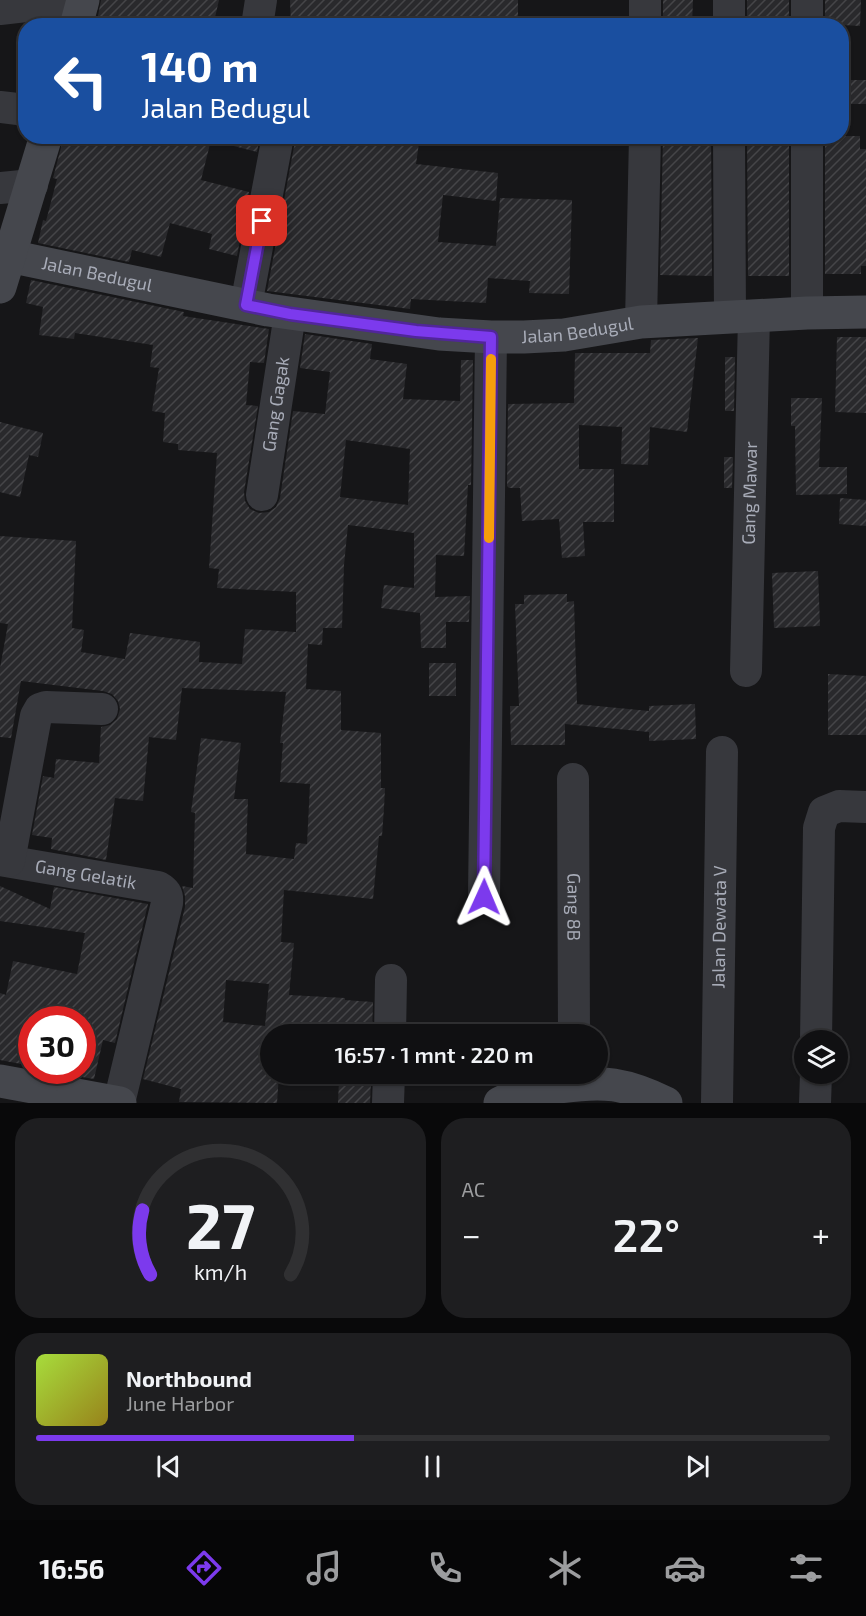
<!DOCTYPE html>
<html lang="id">
<head>
<meta charset="utf-8">
<style>
  :root { --surface:#101012; --page:#1e1e20; --text:#f1f3f6; --muted:#9c9d9f; --line:#303032; --accent:#7c3aed }
  body { margin:0; font-family:"Exo 2",sans-serif; background:var(--page); color:var(--text); height:100vh; display:flex; flex-direction:column; font-size:22px; white-space:nowrap }
  * { box-sizing:border-box; margin:0 }
  p { font-size:20px; color:var(--muted) }
  .icon { flex:none; width:33px; height:33px; fill:none; stroke:currentColor; stroke-width:2; stroke-linecap:round; stroke-linejoin:round }
  .map { position:relative; height:1103px; overflow:hidden }
  .panel { display:flex; flex-direction:column; gap:15px; padding:15px; background:#09090a; flex:1 }
  .panel>* { flex:none }
  .banner { position:absolute; left:18px; top:18px; width:831px; height:126px; border-radius:24px; box-shadow:0 2px 4px #0004,0 0 0 2px var(--line); background:#1a4fa0; color:#fff; overflow:hidden }
  .buttons { position:absolute; left:794px; top:1030px; display:grid; gap:12px }
  .buttons a { display:grid; place-items:center; width:54px; height:54px; border-radius:50%; background:var(--surface); box-shadow:0 2px 4px #0004,0 0 0 2px var(--line); font-size:30px }
  .speed { position:absolute; left:18px; top:1006px; display:flex; gap:12px; font-size:30px; font-weight:700; text-align:center }
  .speed>* { display:grid; place-content:center; width:78px; height:78px; border-radius:50%; background:var(--surface); box-shadow:0 2px 4px #0004,0 0 0 2px var(--line); line-height:1 }
  .speed .limit { border:9px solid #d22; background:#fff; color:#111 }
  .pin { position:absolute; display:grid; place-items:center; width:51px; height:51px; color:#fff; margin:-26px; border-radius:12px; box-shadow:0 3px 9px #0006 }
  .me { position:absolute; width:66px; margin:-33px; rotate:1deg; stroke-linejoin:round; filter:drop-shadow(0 0 4px #0008) }
  .turn { display:flex; align-items:center; gap:21px; height:126px; padding:0 24px; font-size:27px }
  .turn .icon { width:78px; height:78px; stroke-width:2.5 }
  .turn b { display:block; font-size:42px; line-height:51px }
  .big { font-size:45px; font-weight:600; line-height:1.1 }
  .panel .tile { flex:1; display:flex; flex-direction:column; justify-content:center; gap:9px; min-width:0; padding:0 21px; border-radius:24px; background:var(--page) }
  .panel .dial { align-items:center; gap:0 }
  .dial svg { height:156px; overflow:visible; fill:none; stroke:var(--line); stroke-width:7; stroke-linecap:round; text-anchor:middle }
  .dial text { fill:var(--text); stroke:none }
  .song { display:flex; align-items:center; gap:18px }
  .cover { width:72px; height:72px; border-radius:9px; background:linear-gradient(135deg,hsl(80 70% 55%),hsl(50 70% 35%)) }
  .played { height:6px; border-radius:3px; background:linear-gradient(90deg,var(--accent) 40%,var(--line) 40%) }
  .keys { display:flex; justify-content:space-around; direction:ltr }
  .heat { display:flex; justify-content:space-between; align-items:center; font-size:33px; direction:ltr }
  .panel .tiles { flex:1; display:grid; gap:15px; grid-template-columns:1fr 1fr }
  .tile:last-child { grid-column:span 2 }
  .trip { position:absolute; left:260px; top:1024px; width:348px; height:60px; border-radius:30px; background:var(--surface); box-shadow:0 2px 4px #0004,0 0 0 2px var(--line); font-weight:600; line-height:60px; text-align:center }
  .menu { display:flex; height:96px; justify-content:space-around; align-items:center; background:#060607; color:var(--muted) }
  .menu .icon { width:42px; height:42px }
  .menu .active { color:var(--accent) }
  .menu b { font-size:27px; color:var(--text) }
  .map>svg:first-child { display:block }
  .building { fill:url(#building-hatch); fill-rule:evenodd }
  .lines { fill:none; stroke-linecap:round; stroke-linejoin:round }
  .street { stroke:#37383d; stroke-width:32 }
  .secondary { stroke:#45474d; stroke-width:33 }
  .route-casing { stroke:#51269a; stroke-width:15 }
  .route { stroke:#7c3aed; stroke-width:10 }
  .slow { stroke:#f59e0b; stroke-width:10 }
  .labels { text-anchor:middle; stroke-width:6; stroke-linejoin:round; paint-order:stroke }
  .street-label { font-size:18px; fill:#a8acb8; stroke:#111113 }
</style>
</head>
<body>
<div class="map">
<svg width="866" height="1103" viewBox="0 0 866 1103">
  <defs>
    <pattern id="building-hatch" width="6" height="6" patternUnits="userSpaceOnUse" patternTransform="scale(1.5)"><rect width="6" height="6" fill="#29292c"/><path d="M-1 1l2-2M0 6l6-6M5 7l2-2" fill="none" stroke="#454548"/></pattern>
  </defs>
  <rect width="100%" height="100%" fill="#161618"/>
  <!-- building -->
  <g class="building">
    <polygon points="101,0 219,0 213,26 96,26"/>
    <polygon points="290,0 518,0 518,26 291,26"/>
    <polygon points="663,0 693,0 692,26 663,26"/>
    <rect x="747" y="0" width="42" height="24"/>
    <polygon points="825,0 861,0 860,26 825,24"/>
    <rect x="842" y="80" width="24" height="24"/>
    <polygon points="64,136 212,136 201,180 249,192 237,256 209,249 212,234 170,223 161,257 132,250 129,262 38,243 43,220 46,221 57,179 53,178"/>
    <polygon points="227,136 260,136 257,152 226,144"/>
    <polygon points="296,136 420,136 416,164 498,173 496,201 443,195 438,242 496,246 500,198 572,200 569,294 529,293 530,281 488,278 486,303 411,299 410,309 267,291"/>
    <polygon points="663,136 711,136 712,276 660,275"/>
    <polygon points="747,136 789,136 789,276 748,276"/>
    <polygon points="825,136 860,136 860,149 866,149 866,266 861,266 861,274 825,274"/>
    <path d="M31,280L184,312L183,316L269,329L264,363L250,362L246,405L258,406L244,492L245,501L250,509L259,513L269,512L276,507L280,498L293,411L325,414L330,372L300,368L305,334L372,344L370,359L407,364L403,399L460,401L461,360H473L471,485H468L464,556L436,555L435,597L470,596L469,622H446V648H421L420,613L381,608L384,585L414,588V533L348,525L344,565L342,628H323L322,645L308,644L306,689L341,691V730L381,733V788H385L384,808L382,836H379L373,899L284,890L281,942L294,943L289,995L345,998V1000L373,1002L372,1035H270V1074H279L277,1103L179,1102L181,1089L143,1079L185,907V896L182,886L193,888L195,813L191,812L201,738L241,743L234,799H248L246,854L294,859L296,843L307,844L310,784L280,782L283,743H280L286,692L182,688L176,740L149,737L143,801L115,798L106,860L51,849L52,838L32,835L43,776L54,778L56,759L99,763L101,727L110,725L117,719L120,709L118,701L112,694L103,691L21,681L11,738L0,737V668L8,624L0,623V536L76,541L72,628L84,630L81,652L125,659L130,633L200,642L199,662L242,664L245,629L296,632V592L217,588L219,569L209,568L217,453L178,450V444L163,442L165,413L152,411L159,368L150,367L153,345L75,333L74,339L39,335L43,307L26,303ZM346,440L410,449L408,505L340,497ZM226,980L269,984L265,1026L223,1022Z"/>
    <polygon points="837,337 866,337 866,413 835,412"/>
    <polygon points="698,338 687,432 650,427 648,465 621,464 622,427 579,425 579,469 614,469 614,522 583,522 585,556 562,558 559,519 522,521 520,488 509,488 507,486 508,404 574,403 575,353 650,353 651,340"/>
    <polygon points="725,357 735,357 734,411 725,411"/>
    <polygon points="791,398 822,398 819,467 847,467 847,494 796,495 795,426 791,426"/>
    <polygon points="0,422 43,433 38,457 29,455 20,497 0,492"/>
    <polygon points="724,457 733,457 732,488 724,488"/>
    <polygon points="840,498 866,500 866,526 839,524"/>
    <polygon points="818,571 820,626 774,628 772,573"/>
    <polygon points="567,594 567,602 574,601 577,704 649,711 649,706 695,704 696,739 649,741 649,732 565,724 565,745 511,745 510,706 519,706 515,604 524,604 524,595"/>
    <rect x="429" y="663" width="27" height="33"/>
    <polygon points="828,674 866,676 866,735 828,735"/>
    <polygon points="0,886 50,909 54,887 148,904 115,1043 103,1040 94,1079 82,1077 82,1020 31,1020 21,1064 0,1060 0,993 6,995 13,961 77,974 85,933 0,921"/>
    <polygon points="339,1080 371,1082 370,1103 338,1103"/>
  </g>
  <g class="lines">
    <!-- street -->
    <g class="street">
      <polyline points="729,0 729,26"/>
      <polyline points="807,0 807,26"/>
      <polyline points="0,9 52,3 82,5"/>
      <polyline points="257,26 261,0"/>
      <polyline points="645,26 645,0"/>
      <polyline points="0,107 26,110"/>
      <polyline points="729,136 730,317"/>
      <polyline points="807,136 807,313"/>
      <polyline points="0,188 32,185"/>
      <polyline points="246,305 278,136"/>
      <polyline points="641,322 645,136"/>
      <path id="s1" d="M262,495L290,314"/>
      <path id="s2" d="M746,671L754,316"/>
      <path id="s3" d="M573,779L574,1035"/>
      <path id="s4" d="M0,860L158,887C165,891 168,894 167,903L119,1103"/>
      <polyline points="9,861 36,716 40,709 46,707 102,709"/>
      <polyline points="484,897 491,337"/>
      <polyline points="390,1035 391,980"/>
      <polyline points="816,1041 819,828 824,812 839,806 866,807"/>
      <polyline points="388,1103 389,1074"/>
      <path id="s5" d="M717,1103L722,752"/>
      <polyline points="815,1103 816,1074"/>
    </g>
    <!-- secondary -->
    <g class="secondary">
      <polyline points="76,26 83,0"/>
      <path id="s6" d="M9,256L268,310L439,334L491,337H524L564,335L641,322L807,313L866,312"/>
      <polyline points="0,287 46,136"/>
      <polyline points="0,1081 120,1103"/>
      <path d="M500,1103C524,1090 586,1081 614,1085C633,1088 650,1095 666,1103"/>
    </g>
  </g>
  <g class="lines">
    <defs>
      <polyline id="route" points="262,221 246,305 290,314 416,331 491,337 484,897"/>
    </defs>
    <!-- route casing -->
    <use href="#route" class="route-casing"/>
    <!-- route -->
    <use href="#route" class="route"/>
    <!-- slow -->
    <polyline class="slow" points="489,538 491,359"/>
  </g>
  <g class="labels">
    <!-- street labels -->
    <g class="street-label">
      <text dy="6" stroke="none"><textPath href="#s6" startOffset="90">Jalan Bedugul</textPath></text>
      <text dy="6" stroke="none"><textPath href="#s6" startOffset="576">Jalan Bedugul</textPath></text>
      <text dy="6" stroke="none"><textPath href="#s1" startOffset="92">Gang Gagak</textPath></text>
      <text dy="6" stroke="none"><textPath href="#s2" startOffset="178">Gang Mawar</textPath></text>
      <text dy="6" stroke="none"><textPath href="#s4" startOffset="87">Gang Gelatik</textPath></text>
      <text dy="6" stroke="none"><textPath href="#s3" startOffset="128">Gang 8B</textPath></text>
      <text dy="6" stroke="none"><textPath href="#s5" startOffset="176">Jalan Dewata V</textPath></text>
    </g>
  </g>
</svg>
<div class="buttons">
<a><svg class="icon" aria-label="layers" viewBox="0 0 24 24"><path d="M12 4l9 5-9 5-9-5zM3 14l9 5 9-5"/></svg></a>
</div>
<div class="speed"><div class="limit">30</div></div>
<div class="pin" style="left:262px;top:221px;background:#d93025"><svg class="icon" aria-label="arrive" viewBox="0 0 24 24"><path d="M6 21V4h12l-3 4 3 4H6"/></svg></div>
<svg class="me" style="left:484px;top:897px" viewBox="-20 -20 40 40"><path d="M0-17L14 15 0 8-14 15z" fill="#7c3aed" stroke="#fff" stroke-width="4"/></svg>
<div class="trip">16:57 · 1 mnt · 220 m</div>
<div class="banner">
<div class="turn"><svg class="icon" aria-label="left" viewBox="0 0 24 24"><path d="M17 20v-9H6M10 6l-5 5 5 5"/></svg><div><b>140 m</b>Jalan Bedugul</div></div>
</div>
</div>
<section class="panel">
<div class="tiles">
<div class="tile dial"><svg viewBox="0 0 100 80">
<path d="M14 69A42 42 0 1 1 86 69"/>
<path d="M14 69A42 42 0 0 1 10 36" stroke="#7c3aed"/>
<text x="50" y="56" font-size="32" font-weight="700">27</text>
<text x="50" y="72" font-size="11">km/h</text>
</svg></div>
<div class="tile"><p>AC</p>
<div class="heat"><a>−</a><b class="big">22°</b><a>+</a></div>
</div>
<div class="tile">
<div class="song"><i class="cover"></i><div><b>Northbound</b><p>June Harbor</p></div></div>
<div class="played"></div>
<div class="keys"><svg class="icon" aria-label="previous" viewBox="0 0 24 24"><path d="M18 5L8 12l10 7zM5 5v14"/></svg><svg class="icon" aria-label="pause" viewBox="0 0 24 24"><path d="M8 5v14M16 5v14"/></svg><svg class="icon" aria-label="next" viewBox="0 0 24 24"><path d="M6 5l10 7-10 7zM19 5v14"/></svg></div>
</div>
</div>
</section>
<nav class="menu">
<b>16:56</b>
<svg class="icon active" aria-label="directions" viewBox="0 0 24 24"><path d="M12 3l9 9-9 9-9-9zM9 14v-3h6M13 9l2 2-2 2"/></svg>
<svg class="icon" aria-label="music" viewBox="0 0 24 24"><path d="M9 18V5l10-2v13"/><circle cx="6" cy="18" r="3"/><circle cx="16" cy="16" r="3"/></svg>
<svg class="icon" aria-label="phone" viewBox="0 0 24 24"><path d="M5 4h4l2 5-3 2q2 4 5 5l2-3 5 2v4C11 20 4 13 5 4z"/></svg>
<svg class="icon" aria-label="climate" viewBox="0 0 24 24"><path d="M12 3v18M4 7l16 10M4 17L20 7"/></svg>
<svg class="icon" aria-label="car" viewBox="0 0 24 24"><path d="M5 17H2v-5l4-1 3-4h7l3 4 3 1v5h-3M9 17h6M6 11h13"/><circle cx="7" cy="17" r="2"/><circle cx="17" cy="17" r="2"/></svg>
<svg class="icon" aria-label="filters" viewBox="0 0 24 24"><path d="M4 7h16M4 17h16"/><circle cx="9" cy="7" r="2"/><circle cx="15" cy="17" r="2"/></svg>
</nav>
</body>
</html>
